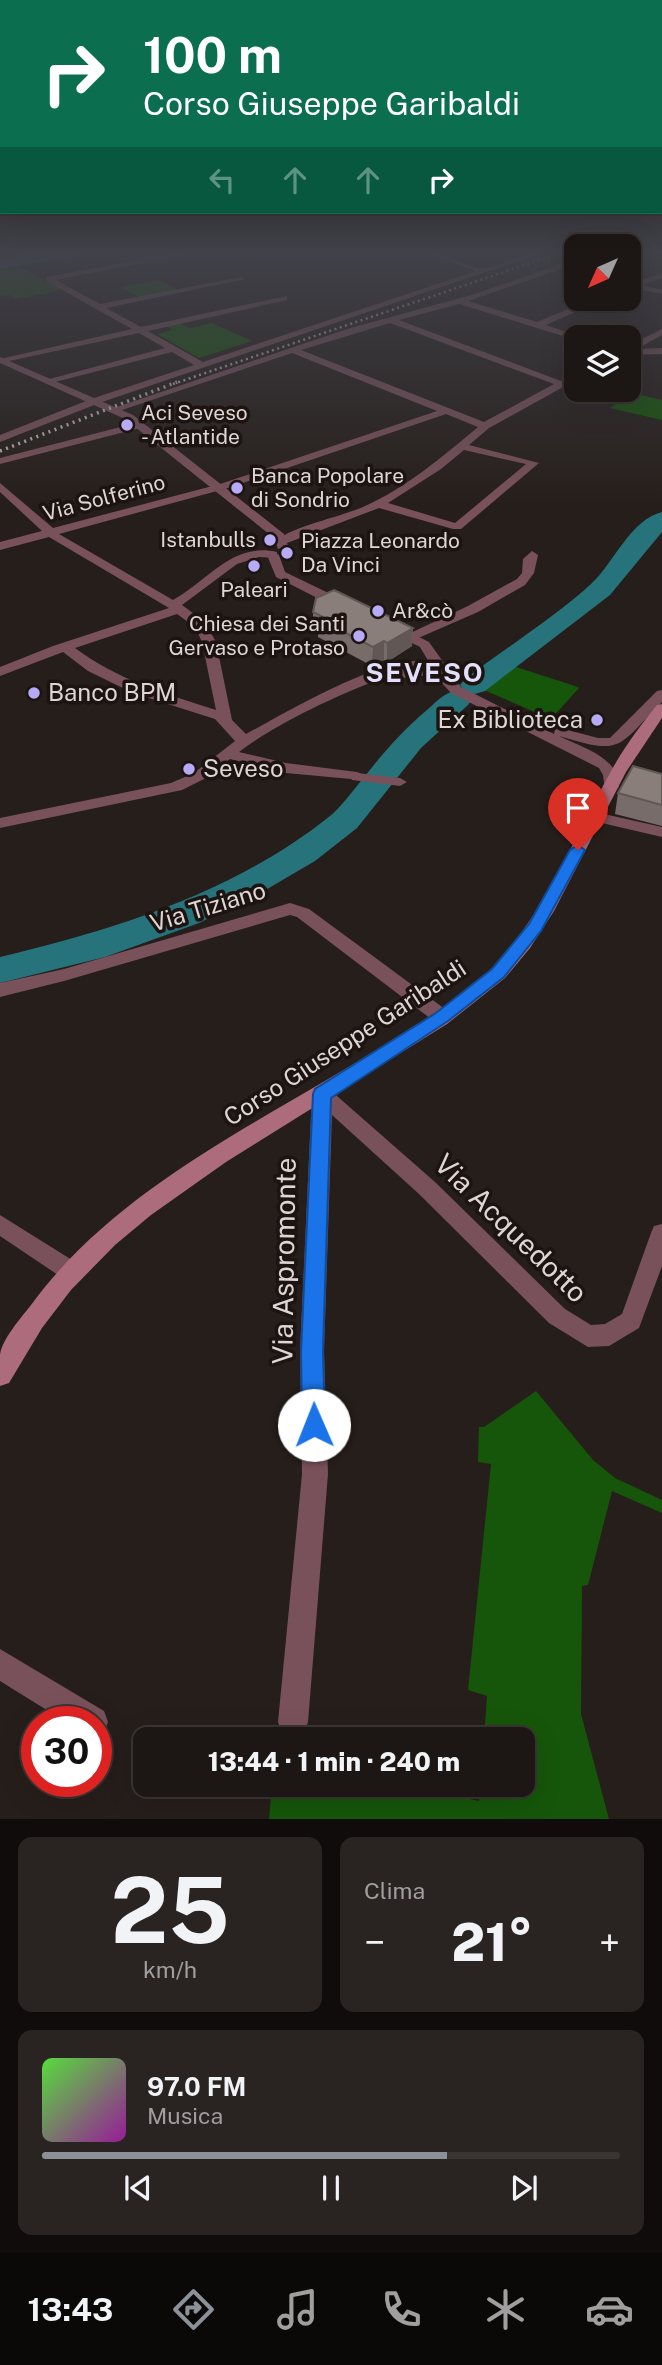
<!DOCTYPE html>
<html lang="it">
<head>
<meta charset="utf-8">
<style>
  :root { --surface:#1c1614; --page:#292322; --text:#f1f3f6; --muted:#a09fa0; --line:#3a3534; --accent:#8c9099 }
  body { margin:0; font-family:"Public Sans",sans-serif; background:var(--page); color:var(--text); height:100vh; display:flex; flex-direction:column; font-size:26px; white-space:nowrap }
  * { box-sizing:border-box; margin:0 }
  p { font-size:23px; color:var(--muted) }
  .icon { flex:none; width:38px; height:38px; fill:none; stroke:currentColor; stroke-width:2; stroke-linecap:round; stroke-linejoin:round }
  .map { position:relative; height:1819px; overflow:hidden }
  .sheet { display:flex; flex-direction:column; gap:18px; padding:18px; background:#0f0c0b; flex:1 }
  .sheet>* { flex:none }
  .top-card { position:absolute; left:0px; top:0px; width:663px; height:214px; box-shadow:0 7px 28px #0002,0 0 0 2px var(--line); background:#0b6e4f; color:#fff; overflow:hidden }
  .needle { width:46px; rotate:225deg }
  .buttons { position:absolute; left:564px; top:234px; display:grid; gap:14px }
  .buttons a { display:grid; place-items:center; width:77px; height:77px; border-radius:14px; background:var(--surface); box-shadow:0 7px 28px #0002,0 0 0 2px var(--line); font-size:35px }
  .speed { position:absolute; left:21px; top:1706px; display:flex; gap:14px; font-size:35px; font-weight:700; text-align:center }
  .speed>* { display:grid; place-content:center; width:91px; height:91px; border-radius:50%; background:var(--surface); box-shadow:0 7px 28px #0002,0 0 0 2px var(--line); line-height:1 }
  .speed .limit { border:10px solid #d22; background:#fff; color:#111 }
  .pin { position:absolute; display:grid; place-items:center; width:60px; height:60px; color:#fff; margin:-72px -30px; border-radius:50% 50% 50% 0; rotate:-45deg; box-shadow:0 0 7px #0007 }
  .pin .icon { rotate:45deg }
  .me { position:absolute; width:77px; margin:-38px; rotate:359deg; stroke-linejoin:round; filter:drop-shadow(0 0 5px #0008) }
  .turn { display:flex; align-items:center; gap:24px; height:147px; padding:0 28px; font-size:32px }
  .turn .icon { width:91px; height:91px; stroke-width:2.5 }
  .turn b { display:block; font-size:49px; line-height:60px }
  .lanes { display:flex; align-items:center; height:66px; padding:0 28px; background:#0003; justify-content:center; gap:35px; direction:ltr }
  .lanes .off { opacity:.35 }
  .big { font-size:52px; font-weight:800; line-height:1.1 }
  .sheet .widget { flex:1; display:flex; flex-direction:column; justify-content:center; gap:10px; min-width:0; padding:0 24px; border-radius:14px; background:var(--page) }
  .sheet .dial { align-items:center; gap:0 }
  .dial b { font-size:91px; line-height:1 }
  .song { display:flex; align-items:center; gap:21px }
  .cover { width:84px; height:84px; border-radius:10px; background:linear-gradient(135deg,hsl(110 70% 55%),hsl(300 70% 35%)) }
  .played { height:7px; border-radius:4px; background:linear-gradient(90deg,var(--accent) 70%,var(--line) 70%) }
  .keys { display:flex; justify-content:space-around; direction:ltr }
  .heat { display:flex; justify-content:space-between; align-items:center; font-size:38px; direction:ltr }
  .sheet .tiles { flex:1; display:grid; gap:18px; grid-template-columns:1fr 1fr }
  .widget:last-child { grid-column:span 2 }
  .trip { position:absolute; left:133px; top:1727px; width:402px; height:70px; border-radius:14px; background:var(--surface); box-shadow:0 7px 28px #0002,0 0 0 2px var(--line); font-weight:800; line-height:70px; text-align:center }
  .menu { display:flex; height:112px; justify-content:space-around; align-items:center; background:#0b0908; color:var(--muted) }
  .menu .icon { width:49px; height:49px }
  .menu .selected { color:var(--accent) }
  .menu b { font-size:32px; color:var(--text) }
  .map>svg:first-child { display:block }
  .green { fill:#16560a }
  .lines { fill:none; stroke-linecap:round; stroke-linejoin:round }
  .river { fill:#27737b; fill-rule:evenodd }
  .pedestrian { fill:#79515a; fill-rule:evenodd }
  .minor { fill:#79515a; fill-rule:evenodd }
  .tertiary { fill:#79515a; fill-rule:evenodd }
  .secondary { fill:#ac6c7b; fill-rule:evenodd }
  .rail-far1 { stroke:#beb6b4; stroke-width:2.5; stroke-dasharray:2 3.5; stroke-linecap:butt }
  .rail { stroke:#beb6b4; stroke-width:3.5; stroke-dasharray:2 4.5; stroke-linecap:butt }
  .wall { fill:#776c69 }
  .shaded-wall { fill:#615855 }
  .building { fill:#8a7e7a; stroke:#615855; stroke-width:2 }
  .route { fill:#1a73e8; stroke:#114b97; stroke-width:2 }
  .poi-dot { fill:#b7abf8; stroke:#1d1411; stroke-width:2.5 }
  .labels { text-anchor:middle; stroke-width:7; stroke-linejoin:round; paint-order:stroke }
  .far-poi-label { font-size:21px; fill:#ddd6d4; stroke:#1d1411; text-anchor:start }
  .far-street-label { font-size:21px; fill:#ddd6d4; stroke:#1d1411 }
  .poi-label { font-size:24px; fill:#ddd6d4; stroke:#1d1411; text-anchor:start }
  .street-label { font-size:24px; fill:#ddd6d4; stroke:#1d1411 }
  .far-district-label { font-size:26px; font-weight:bold; letter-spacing:2px; fill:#e2dffc; stroke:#1d1411 }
  .near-street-label { font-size:28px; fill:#ddd6d4; stroke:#1d1411 }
</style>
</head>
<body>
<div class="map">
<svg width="662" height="1819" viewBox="0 0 662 1819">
  <rect width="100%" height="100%" fill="#261e1a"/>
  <!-- green -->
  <g class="green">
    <path d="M100,251L13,263L62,290L16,299L10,295L0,296V266C32,257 66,253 100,251Z"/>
    <polygon points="159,280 179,290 139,297 120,287"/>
    <polygon points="178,323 190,328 212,323 252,341 199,358 157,334 173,330 166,326"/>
    <polygon points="632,393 662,400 662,420 610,408"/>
    <polygon points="513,666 578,687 579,688 551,719 484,690"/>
    <polygon points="536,1391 593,1460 615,1478 662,1500 662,1513 612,1491 588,1585 582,1586 581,1714 609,1819 269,1819 272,1785 404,1785 479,1801 480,1785 523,1785 523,1740 484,1739 487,1696 468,1690 491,1464 478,1462 479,1427 484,1427"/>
  </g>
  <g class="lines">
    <!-- river -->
    <g class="river">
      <path d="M37,251H95C89,256 15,265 0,269V259Z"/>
      <path d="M662,512V532L610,595L485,691L475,694L465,691L460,685L465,679C504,649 555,617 591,584C614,563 630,520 662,512Z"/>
      <path d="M457,690L468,693L472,699L468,705L421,748L357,828L315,861L262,892L199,923L105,957L0,983V957C117,929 235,892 330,816C343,805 354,789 365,776C384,752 403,730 427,710C437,701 444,693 457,690Z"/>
    </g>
    <!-- pedestrian -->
    <polygon class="pedestrian" points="357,773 400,778 407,782 400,786 352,780 350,777"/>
    <!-- minor -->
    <g class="minor">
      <polygon points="44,251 53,251 55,253 51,255"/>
      <path d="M185,251H201L56,280L100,304L241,277L245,279L106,308L141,327L287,296V300L148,331L203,362L476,271L420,251C442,251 466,269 484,268C503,268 525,251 548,251L102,402L0,442V435L91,399L194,365L172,352L47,384L42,381L165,348L139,333L0,363V359L132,329L46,281V277Z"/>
      <path d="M576,259V264L468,301L537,322L593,299H605L546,325L584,338L576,340L459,304L399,320L561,381L576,373V380L489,428L469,445L539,463L461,529H453L379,508L287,543L277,540C294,526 340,517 363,507C406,488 442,457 478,427L446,414L228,488L59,534L173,600C209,580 232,542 277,552V558L259,557L237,564L182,605L205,622L216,642L232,720L246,734C293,709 390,649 442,662L444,665L437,674L395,679L389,676C343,692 277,723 239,752L286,763L357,772L362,774L365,777L362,780L286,773L230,759L204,779L182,790L0,828V818L171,783L194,773L235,741L215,719L133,693L88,671L63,652L0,676V667L53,646L169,608L49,537L0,550V542L42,531L0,492V483L53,528L220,484L437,411L292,353L119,411L111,409L347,329L475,294ZM390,323L554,384L484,422L301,350ZM464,450L526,464L455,523L388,503L441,469ZM177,614L195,627L202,642L216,710C166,694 118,680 75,648Z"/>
      <polygon points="662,273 662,278 642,285 662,290 662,294 634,288 628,290 628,285"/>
      <polygon points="662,329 662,335 637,349 662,348 662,354 628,355 628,346"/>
      <polygon points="140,422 144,423 144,427 0,464 0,458"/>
      <polygon points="532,551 538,555 534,573 525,585 478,612 416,639 406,639 404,636 468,606 517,579 522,573 523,559"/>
      <polygon points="290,903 309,909 449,1012 452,1017 449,1022 435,1022 297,917 290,915 64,981 0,997 0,983 64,969"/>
      <polygon points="322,1086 329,1089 435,1182 565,1309 591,1325 605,1324 622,1314 651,1233 654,1226 662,1224 662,1266 639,1328 609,1346 588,1347 549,1323 419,1194 332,1115 324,1351 328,1474 308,1722 304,1733 293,1737 282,1733 278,1722 302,1474 300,1351 312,1094 315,1089"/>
      <polygon points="0,1215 80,1265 84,1272 80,1279 72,1282 64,1279 0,1236"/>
      <polygon points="0,1649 104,1711 108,1722 104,1733 96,1736 96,1722 66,1722 0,1681"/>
    </g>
    <!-- tertiary -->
    <g class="tertiary">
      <polygon points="0,357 133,415 284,534 288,546 278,549 274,538 125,419 0,363"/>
      <polygon points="273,551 279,555 285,572 347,602 347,608 337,608 276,577 267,555"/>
      <path d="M393,624L429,642L461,687L554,734L555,729L560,728L598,738H610L657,691L662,690V702C617,747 624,756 559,736C583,748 619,757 619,787L611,792L605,790L603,775L599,768L451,693L440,681L420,647L388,631V625Z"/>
      <polygon points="595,812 662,827 662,837 589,820 587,817"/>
    </g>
    <!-- secondary -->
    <path class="secondary" d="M662,704V718L626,772L554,911L530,948L505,978L447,1024L226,1162L151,1215L115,1245L71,1290L42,1328L9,1383L0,1386C0,1376 0,1365 0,1355C2,1339 21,1318 31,1305C118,1186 262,1122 383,1046C420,1022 460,1000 491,969C545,914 572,841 609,775C622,750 639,727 657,705Z"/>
    <!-- rail-far1 -->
    <polyline class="rail-far1" points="173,384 566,251"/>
    <!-- rail -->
    <polyline class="rail" points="0,451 177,382"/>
  </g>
  <!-- wall -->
  <g class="wall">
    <polygon points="313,612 413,628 412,646 387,662 384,660 372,666 318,637 318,633 313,631"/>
    <polygon points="662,774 662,826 615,814 618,793"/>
  </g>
  <!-- shaded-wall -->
  <g class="shaded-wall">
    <polygon points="413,628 412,646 387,662 387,643"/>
    <polygon points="384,641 384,660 372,666 373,647"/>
  </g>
  <!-- building -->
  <g class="building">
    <polygon points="334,590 413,628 387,643 384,641 373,647 317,618 321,616 313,612 316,598"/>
    <polygon points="633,766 662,774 662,805 618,793"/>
  </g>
  <!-- sky -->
  <linearGradient id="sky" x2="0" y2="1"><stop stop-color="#15100e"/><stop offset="0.5" stop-color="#414149"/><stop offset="1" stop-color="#414149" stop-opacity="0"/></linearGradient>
  <rect width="662" height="506" fill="url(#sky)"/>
  <!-- route -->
  <polygon class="route" points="578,845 585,850 541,931 504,977 448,1021 331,1098 323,1351 325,1425 322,1432 314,1436 306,1432 302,1425 301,1351 313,1094 315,1089 436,1013 492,969 529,924 570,850"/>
  <!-- markers -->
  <g class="poi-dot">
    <circle cx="127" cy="425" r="7"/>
    <circle cx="237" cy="488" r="7"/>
    <circle cx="270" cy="540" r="7"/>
    <circle cx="287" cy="553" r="7"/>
    <circle cx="254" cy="566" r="7"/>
    <circle cx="378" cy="611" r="7"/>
    <circle cx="359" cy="636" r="7"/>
    <circle cx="34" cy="693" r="7"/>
    <circle cx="597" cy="720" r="7"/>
    <circle cx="189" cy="769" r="7"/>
  </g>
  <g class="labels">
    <!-- far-poi labels -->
    <g class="far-poi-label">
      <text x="141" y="420">Aci Seveso<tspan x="141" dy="24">- Atlantide</tspan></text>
      <text x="251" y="483">Banca Popolare<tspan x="251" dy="24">di Sondrio</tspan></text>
      <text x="256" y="547" text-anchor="end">Istanbulls</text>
      <text x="301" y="548">Piazza Leonardo<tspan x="301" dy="24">Da Vinci</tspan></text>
      <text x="254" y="597" text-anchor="middle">Paleari</text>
      <text x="392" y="618">Ar&amp;cò</text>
      <text x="345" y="631" text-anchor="end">Chiesa dei Santi<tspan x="345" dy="24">Gervaso e Protaso</tspan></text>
    </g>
    <!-- far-street labels -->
    <g class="far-street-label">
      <text transform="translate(104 498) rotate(-15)" y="7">Via Solferino</text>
    </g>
    <!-- poi labels -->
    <g class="poi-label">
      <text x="48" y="701">Banco BPM</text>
      <text x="583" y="728" text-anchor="end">Ex Biblioteca</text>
      <text x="203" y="777">Seveso</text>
    </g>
    <!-- street labels -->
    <g class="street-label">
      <text transform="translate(208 907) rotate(-17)" y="8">Via Tiziano</text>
      <text transform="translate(345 1043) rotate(-33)" y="8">Corso Giuseppe Garibaldi</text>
    </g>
    <!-- far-district labels -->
    <g class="far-district-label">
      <text x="425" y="682">SEVESO</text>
    </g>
    <!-- near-street labels -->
    <g class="near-street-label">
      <text transform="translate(511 1228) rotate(44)" y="10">Via Acquedotto</text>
      <text transform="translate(284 1261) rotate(-89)" y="10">Via Aspromonte</text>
    </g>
  </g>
</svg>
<div class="buttons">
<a><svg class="needle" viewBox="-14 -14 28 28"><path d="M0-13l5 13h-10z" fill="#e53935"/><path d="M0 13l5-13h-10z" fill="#a09fa0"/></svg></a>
<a><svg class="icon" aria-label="layers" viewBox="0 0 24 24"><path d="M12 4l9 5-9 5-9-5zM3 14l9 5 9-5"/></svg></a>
</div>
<div class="speed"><div class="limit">30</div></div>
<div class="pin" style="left:578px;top:850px;background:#d93025"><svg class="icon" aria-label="arrive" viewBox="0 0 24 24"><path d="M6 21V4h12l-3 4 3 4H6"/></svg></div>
<svg class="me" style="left:314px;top:1425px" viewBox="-20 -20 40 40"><circle r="19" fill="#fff"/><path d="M0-13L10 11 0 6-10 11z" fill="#1a73e8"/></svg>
<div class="trip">13:44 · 1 min · 240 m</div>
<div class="top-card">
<div class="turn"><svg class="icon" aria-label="right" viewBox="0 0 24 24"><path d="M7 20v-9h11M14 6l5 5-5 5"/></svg><div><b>100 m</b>Corso Giuseppe Garibaldi</div></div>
<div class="lanes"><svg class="icon off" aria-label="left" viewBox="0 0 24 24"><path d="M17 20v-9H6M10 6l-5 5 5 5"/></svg><svg class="icon off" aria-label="ahead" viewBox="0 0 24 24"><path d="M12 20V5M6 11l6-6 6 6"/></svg><svg class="icon off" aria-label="ahead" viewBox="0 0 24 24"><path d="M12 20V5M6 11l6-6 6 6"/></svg><svg class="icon" aria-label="right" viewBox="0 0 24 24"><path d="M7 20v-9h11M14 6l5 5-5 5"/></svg></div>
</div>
</div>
<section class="sheet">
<div class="tiles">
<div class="widget dial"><b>25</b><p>km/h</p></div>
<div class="widget"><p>Clima</p>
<div class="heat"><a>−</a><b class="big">21°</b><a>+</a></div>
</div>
<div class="widget">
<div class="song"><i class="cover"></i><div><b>97.0 FM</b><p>Musica</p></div></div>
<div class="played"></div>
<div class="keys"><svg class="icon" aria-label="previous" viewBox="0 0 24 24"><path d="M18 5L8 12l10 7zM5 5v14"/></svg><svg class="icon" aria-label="pause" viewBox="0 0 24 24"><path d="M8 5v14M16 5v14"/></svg><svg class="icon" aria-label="next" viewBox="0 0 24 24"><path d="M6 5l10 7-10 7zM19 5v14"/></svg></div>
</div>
</div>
</section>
<nav class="menu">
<b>13:43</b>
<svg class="icon selected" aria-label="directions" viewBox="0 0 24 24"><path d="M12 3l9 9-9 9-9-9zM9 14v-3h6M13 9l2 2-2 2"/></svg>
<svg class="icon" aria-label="music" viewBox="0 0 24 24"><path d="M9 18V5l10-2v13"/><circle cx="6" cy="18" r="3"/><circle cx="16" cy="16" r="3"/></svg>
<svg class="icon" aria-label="phone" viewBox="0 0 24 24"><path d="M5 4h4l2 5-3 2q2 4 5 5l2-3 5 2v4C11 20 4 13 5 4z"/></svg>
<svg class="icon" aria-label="climate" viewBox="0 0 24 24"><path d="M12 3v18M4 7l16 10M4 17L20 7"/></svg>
<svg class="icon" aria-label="car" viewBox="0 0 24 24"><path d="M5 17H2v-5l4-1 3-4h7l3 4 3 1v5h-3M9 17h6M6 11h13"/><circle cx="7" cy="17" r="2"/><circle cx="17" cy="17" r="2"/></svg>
</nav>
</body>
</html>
